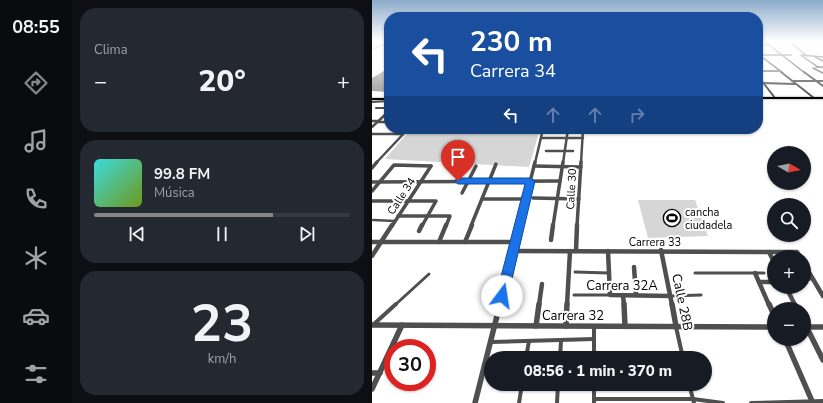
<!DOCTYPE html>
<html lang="es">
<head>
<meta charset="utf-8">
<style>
  :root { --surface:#171b24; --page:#242831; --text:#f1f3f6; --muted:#9ea1a6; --line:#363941; --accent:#858687 }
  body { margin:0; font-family:"Nunito Sans",sans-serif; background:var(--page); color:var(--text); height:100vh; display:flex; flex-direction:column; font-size:15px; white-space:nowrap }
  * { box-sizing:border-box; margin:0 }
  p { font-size:13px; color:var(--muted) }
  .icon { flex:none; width:22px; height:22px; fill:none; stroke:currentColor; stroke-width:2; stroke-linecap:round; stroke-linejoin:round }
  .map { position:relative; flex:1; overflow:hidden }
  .details { display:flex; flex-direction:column; gap:8px; padding:8px; background:#0d0f14; width:300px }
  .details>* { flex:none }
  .top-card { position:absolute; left:12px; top:12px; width:379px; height:122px; border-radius:16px; box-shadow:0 1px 3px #0004; background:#1a4fa0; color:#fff; overflow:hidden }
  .needle { width:26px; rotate:99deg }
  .fabs { position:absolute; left:395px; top:146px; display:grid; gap:8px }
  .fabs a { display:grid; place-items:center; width:44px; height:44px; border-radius:50%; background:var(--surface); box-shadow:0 1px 3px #0004; font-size:20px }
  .speed { position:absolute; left:12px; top:339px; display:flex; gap:8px; font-size:20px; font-weight:700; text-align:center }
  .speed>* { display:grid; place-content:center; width:52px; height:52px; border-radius:50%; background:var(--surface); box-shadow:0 1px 3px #0004; line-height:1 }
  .speed .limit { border:6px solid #d22; background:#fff; color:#111 }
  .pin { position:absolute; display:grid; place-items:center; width:34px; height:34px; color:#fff; margin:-41px -17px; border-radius:50% 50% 50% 0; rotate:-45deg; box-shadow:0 0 4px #0007 }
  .pin .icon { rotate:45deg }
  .me { position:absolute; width:44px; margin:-22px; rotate:14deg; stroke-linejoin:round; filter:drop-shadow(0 0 3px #0008) }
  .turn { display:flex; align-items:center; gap:14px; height:84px; padding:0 20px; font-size:18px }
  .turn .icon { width:52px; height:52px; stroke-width:2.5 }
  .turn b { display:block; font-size:28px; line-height:34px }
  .lanes { display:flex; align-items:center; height:38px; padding:0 20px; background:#0003; justify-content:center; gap:20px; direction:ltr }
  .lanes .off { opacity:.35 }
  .big { font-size:30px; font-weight:800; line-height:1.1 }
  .details .tile { flex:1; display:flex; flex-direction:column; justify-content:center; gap:6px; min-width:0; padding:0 14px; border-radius:16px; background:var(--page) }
  .details .dial { align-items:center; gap:0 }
  .dial b { font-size:52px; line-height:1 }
  .song { display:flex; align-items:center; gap:12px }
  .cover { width:48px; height:48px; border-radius:6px; background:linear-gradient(135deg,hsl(180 70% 55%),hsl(80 70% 35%)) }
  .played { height:4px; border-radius:2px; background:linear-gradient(90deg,var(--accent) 70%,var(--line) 70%) }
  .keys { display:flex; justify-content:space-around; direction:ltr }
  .heat { display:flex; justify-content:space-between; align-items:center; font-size:22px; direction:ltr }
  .trip { position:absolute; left:112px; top:351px; width:228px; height:40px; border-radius:20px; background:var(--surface); box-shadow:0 1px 3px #0004; font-weight:800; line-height:40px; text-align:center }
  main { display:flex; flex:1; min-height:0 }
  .tab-bar { display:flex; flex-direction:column; width:72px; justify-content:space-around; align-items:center; background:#090b0e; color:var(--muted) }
  .tab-bar .icon { width:28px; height:28px }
  .tab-bar .active { color:var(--accent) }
  .tab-bar b { font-size:18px; color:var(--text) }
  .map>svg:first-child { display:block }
  .green { fill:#d6d6d6 }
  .water { fill:#9d9d9d }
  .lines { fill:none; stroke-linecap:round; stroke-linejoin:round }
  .river { fill:#9d9d9d; fill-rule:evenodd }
  .primary-casing { stroke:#dbdbdb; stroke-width:2.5 }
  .pedestrian-far3 { stroke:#4f4f4f; stroke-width:1 }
  .pedestrian-far2 { stroke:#4f4f4f; stroke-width:2.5 }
  .pedestrian-far1 { stroke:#4f4f4f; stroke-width:3 }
  .pedestrian { stroke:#4f4f4f; stroke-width:4 }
  .minor-far5 { stroke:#4f4f4f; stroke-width:1.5 }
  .minor-far4 { stroke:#4f4f4f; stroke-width:2 }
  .minor-far3 { stroke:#4f4f4f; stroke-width:2.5 }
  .minor-far2 { stroke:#4f4f4f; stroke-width:3.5 }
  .minor-far1 { stroke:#4f4f4f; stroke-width:4.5 }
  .minor { stroke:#4f4f4f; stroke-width:5.5 }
  .primary { fill:#000; fill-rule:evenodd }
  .route { fill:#1a73e8; stroke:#114b97 }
  .labels { text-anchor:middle; stroke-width:4; stroke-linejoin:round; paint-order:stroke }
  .street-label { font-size:11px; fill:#000; stroke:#fff }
  .poi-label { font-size:11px; fill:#000; stroke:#fff; text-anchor:start }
  .near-street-label { font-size:13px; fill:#000; stroke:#fff }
</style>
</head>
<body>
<main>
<nav class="tab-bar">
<b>08:55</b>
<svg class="icon active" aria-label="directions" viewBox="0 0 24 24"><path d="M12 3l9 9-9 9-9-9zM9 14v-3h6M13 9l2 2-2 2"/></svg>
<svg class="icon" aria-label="music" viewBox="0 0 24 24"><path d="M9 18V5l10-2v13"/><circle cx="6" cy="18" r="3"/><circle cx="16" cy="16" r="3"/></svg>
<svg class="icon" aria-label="phone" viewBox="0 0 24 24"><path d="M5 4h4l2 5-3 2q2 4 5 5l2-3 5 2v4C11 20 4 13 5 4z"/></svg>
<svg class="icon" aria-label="climate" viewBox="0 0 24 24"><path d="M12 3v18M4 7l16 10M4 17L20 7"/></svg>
<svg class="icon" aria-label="car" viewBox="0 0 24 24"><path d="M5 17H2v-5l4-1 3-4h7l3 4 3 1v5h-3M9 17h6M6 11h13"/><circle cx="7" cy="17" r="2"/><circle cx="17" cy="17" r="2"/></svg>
<svg class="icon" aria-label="filters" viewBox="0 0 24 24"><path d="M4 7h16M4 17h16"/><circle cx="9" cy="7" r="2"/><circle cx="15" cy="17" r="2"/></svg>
</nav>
<section class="details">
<div class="tile"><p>Clima</p>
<div class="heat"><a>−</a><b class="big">20°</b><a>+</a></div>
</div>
<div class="tile">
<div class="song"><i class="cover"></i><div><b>99.8 FM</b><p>Música</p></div></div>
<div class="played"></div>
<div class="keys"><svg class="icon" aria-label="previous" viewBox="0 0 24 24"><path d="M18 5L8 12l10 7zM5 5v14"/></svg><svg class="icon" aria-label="pause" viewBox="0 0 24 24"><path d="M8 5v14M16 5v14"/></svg><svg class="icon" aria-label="next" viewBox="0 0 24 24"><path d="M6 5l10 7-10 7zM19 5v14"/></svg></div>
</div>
<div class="tile dial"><b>23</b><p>km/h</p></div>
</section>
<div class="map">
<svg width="451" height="403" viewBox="0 0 451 403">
  <rect width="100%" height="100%" fill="#fff"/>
  <!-- green -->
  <g class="green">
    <polygon points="39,129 168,129 157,167 13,159"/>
    <polygon points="266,200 323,200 336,236 276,238"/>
  </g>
  <!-- water -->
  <polygon class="water" points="17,68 17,92 0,91 0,78"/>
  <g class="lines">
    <!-- river -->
    <polygon class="river" points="16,42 17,42 17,44 0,50 0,48"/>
    <defs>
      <g id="primary">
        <rect x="386" y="97" width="65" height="2"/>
        <rect x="0" y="98" width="17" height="2"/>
      </g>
    </defs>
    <!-- primary casing -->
    <use href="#primary" class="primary-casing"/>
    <!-- pedestrian-far3 -->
    <polyline class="pedestrian-far3" points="439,42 444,41"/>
    <!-- pedestrian-far2 -->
    <polyline class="pedestrian-far2" points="1,220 23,221"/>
    <!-- pedestrian-far1 -->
    <g class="pedestrian-far1">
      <polyline points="203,272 237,273"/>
      <polyline points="323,273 392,273"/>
      <polyline points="202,295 238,295"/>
      <polyline points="299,296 329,295"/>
      <polyline points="23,305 57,274"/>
    </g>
    <!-- pedestrian -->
    <g class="pedestrian">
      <polyline points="2,324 24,304"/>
      <polyline points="222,327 222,358"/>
      <polyline points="304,327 311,358"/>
      <polyline points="119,342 222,339"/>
      <polyline points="154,358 157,341"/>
      <polyline points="188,358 189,341"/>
      <polyline points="222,384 222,403"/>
      <polyline points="317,384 322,403"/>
      <polyline points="222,399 321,399 351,403"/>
      <polyline points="147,403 150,384"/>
      <polyline points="185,403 186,384"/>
      <polyline points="379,403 451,401"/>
    </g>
    <!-- minor-far5 -->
    <g class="minor-far5">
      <polyline points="392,41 433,73"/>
      <polyline points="419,43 435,56"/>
      <polyline points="386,44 399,46"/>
      <polyline points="386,54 411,73"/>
      <polyline points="387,55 419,55"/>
      <polyline points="429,55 451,57"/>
      <polyline points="430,56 446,67"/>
      <polyline points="443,57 451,61"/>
      <polyline points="444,67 451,67"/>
      <polyline points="441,68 451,73"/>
      <polyline points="386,71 407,71"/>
    </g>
    <!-- minor-far4 -->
    <g class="minor-far4">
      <polyline points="409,72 442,98"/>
      <polyline points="432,72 451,86"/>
      <polyline points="386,76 403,98"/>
      <polyline points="420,81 451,81"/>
      <polyline points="386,83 423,84"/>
      <polyline points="0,102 17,101"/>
      <polyline points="4,108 17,108"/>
      <polyline points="15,113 17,111"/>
    </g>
    <!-- minor-far3 -->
    <g class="minor-far3">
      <polyline points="0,121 7,121"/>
      <polyline points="6,122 17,122"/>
      <polyline points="0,127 16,112"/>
      <polyline points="0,134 31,134"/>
      <polyline points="169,138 211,138"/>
      <polyline points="174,151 201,151"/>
      <polyline points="4,163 36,129"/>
      <polyline points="163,163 171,129"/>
      <polyline points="191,163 196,129"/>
      <polyline points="209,163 211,129"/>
    </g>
    <!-- minor-far2 -->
    <g class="minor-far2">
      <polyline points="162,166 209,167"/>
      <polyline points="0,168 5,162"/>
      <polyline points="0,182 188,181"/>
      <polyline points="0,191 22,165 59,166"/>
      <polyline points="90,193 104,166"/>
      <polyline points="161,198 207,199"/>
      <polyline points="110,199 154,199"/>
      <polyline points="0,201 64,201 50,226"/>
      <polyline points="26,216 78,216 74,226"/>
      <polyline points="20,226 59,166"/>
      <polyline points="99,226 124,164"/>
      <polyline points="147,226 163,162"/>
      <polyline points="181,226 191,162"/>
      <polyline points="205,226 209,162"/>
    </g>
    <!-- minor-far1 -->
    <g class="minor-far1">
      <polyline points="47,231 50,225"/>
      <polyline points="179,240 181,225"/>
      <polyline points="0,242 143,242"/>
      <polyline points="67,242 74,225"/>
      <polyline points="93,242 100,225"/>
      <polyline points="289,250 300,305"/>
      <polyline points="141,251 425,252 428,257"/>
      <polyline points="204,251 205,225"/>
      <polyline points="236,251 238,295 298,296"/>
      <polyline points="397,252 402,262"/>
      <polyline points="0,256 20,225"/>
      <polyline points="432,264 451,296"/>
      <polyline points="262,267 264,295"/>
      <polyline points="383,273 397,305"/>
      <polyline points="432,279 440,278"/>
      <polyline points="387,282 402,282"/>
      <polyline points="414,287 423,305"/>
      <polyline points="251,295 252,305"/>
      <polyline points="127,305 147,225"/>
      <polyline points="167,305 170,284"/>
      <polyline points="195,305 198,251"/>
    </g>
    <!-- minor -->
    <g class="minor">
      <polyline points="252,304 253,326"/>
      <polyline points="300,304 304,326"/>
      <polyline points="397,304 402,315"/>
      <polyline points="422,304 425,309"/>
      <polyline points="432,322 451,360"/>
      <polyline points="0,325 402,327"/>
      <polyline points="164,326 167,304"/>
      <polyline points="194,326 195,304"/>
      <polyline points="434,327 451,327"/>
      <polyline points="413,339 440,401"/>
      <polyline points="0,373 8,373"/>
      <polyline points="0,389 30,325"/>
      <polyline points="103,403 128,304"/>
    </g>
    <!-- primary -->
    <use href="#primary" class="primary"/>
  </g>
  <!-- sky -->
  <linearGradient id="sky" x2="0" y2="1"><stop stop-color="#8aabca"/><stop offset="0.42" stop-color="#fff"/><stop offset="1" stop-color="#fff" stop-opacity="0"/></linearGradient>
  <rect width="451" height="98" fill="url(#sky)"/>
  <!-- route -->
  <polygon class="route" points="86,178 158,178 163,181 136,296 134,300 130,302 126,300 124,296 153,184 86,184 82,181"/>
  <!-- icons -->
  <defs>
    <symbol id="stadium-ring" viewBox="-11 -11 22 22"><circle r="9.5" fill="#fff" stroke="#000" stroke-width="1.5"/><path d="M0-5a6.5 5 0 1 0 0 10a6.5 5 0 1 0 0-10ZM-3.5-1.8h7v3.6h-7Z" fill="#000"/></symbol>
  </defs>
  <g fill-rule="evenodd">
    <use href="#stadium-ring" x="290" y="208" width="20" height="20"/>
  </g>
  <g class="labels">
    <!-- street labels -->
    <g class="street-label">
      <text transform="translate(199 189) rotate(-87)" y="4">Calle 30</text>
      <text transform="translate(29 196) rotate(-57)" y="4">Calle 34</text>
      <text x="283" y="246">Carrera 33</text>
    </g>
    <!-- poi labels -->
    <g class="poi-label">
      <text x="313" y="216">cancha<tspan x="313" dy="13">ciudadela</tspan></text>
    </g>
    <!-- near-street labels -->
    <g class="near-street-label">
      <text x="250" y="290">Carrera 32A</text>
      <text transform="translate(311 302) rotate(78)" y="5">Calle 28B</text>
      <text x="201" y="320">Carrera 32</text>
    </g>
  </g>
</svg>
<div class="fabs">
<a><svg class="needle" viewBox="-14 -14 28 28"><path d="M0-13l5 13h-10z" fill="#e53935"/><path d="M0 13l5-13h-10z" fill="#9ea1a6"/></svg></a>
<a><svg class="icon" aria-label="search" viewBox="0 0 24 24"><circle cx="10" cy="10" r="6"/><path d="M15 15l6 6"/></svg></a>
<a>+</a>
<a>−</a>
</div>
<div class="speed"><div class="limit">30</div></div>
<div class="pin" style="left:86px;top:181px;background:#d93025"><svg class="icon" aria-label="arrive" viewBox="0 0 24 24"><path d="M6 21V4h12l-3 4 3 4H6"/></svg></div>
<svg class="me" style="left:130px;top:296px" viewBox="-20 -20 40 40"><circle r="19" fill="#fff"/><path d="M0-13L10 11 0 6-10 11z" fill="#1a73e8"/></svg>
<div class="trip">08:56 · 1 min · 370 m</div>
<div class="top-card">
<div class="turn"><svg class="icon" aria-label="left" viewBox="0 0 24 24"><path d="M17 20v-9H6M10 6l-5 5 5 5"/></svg><div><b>230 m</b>Carrera 34</div></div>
<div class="lanes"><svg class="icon" aria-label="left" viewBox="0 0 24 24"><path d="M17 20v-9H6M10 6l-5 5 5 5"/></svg><svg class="icon off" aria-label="ahead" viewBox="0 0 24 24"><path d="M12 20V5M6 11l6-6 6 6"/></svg><svg class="icon off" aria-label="ahead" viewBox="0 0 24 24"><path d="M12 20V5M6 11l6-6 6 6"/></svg><svg class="icon off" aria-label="right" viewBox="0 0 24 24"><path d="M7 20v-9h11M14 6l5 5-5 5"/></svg></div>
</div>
</div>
</main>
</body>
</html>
